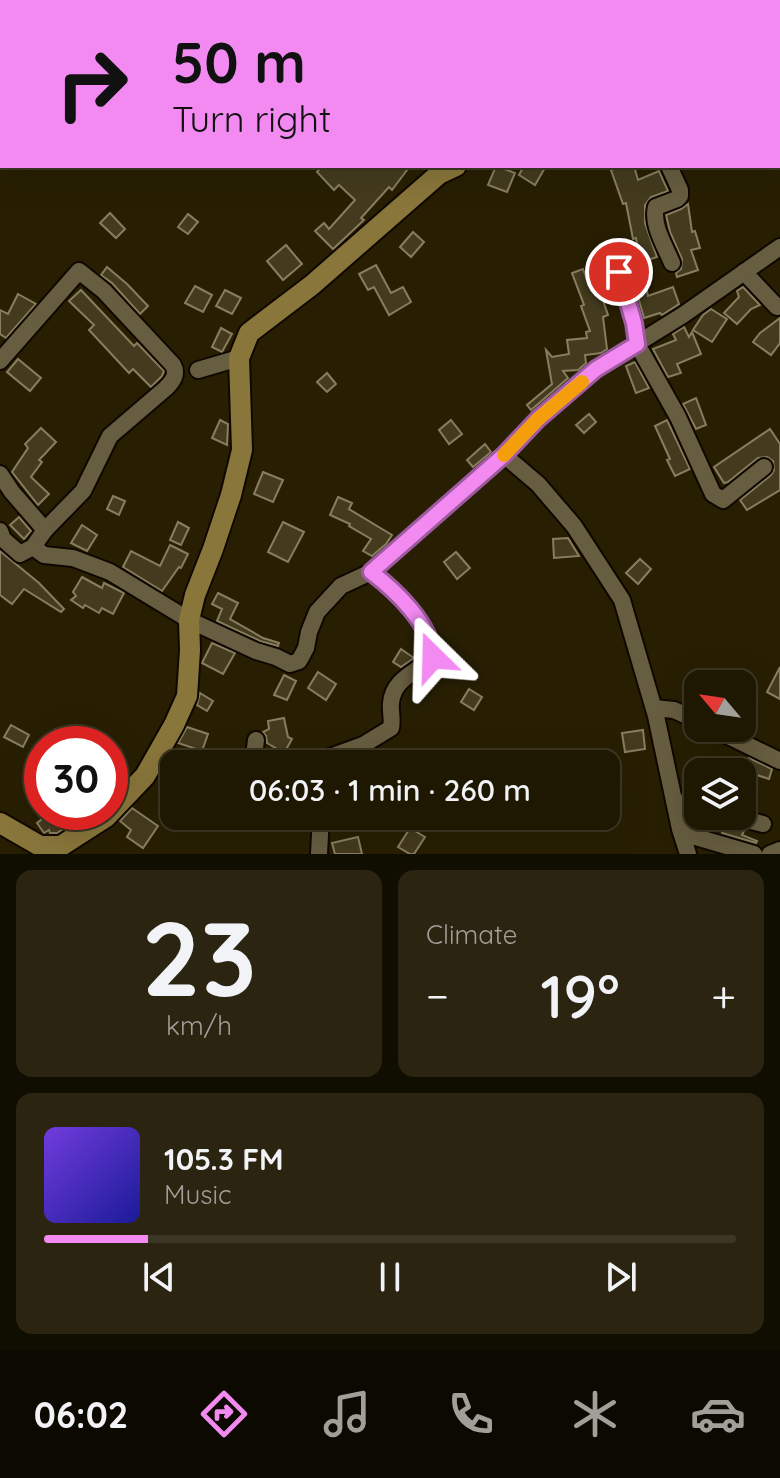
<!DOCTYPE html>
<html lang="en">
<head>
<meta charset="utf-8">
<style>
  :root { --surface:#1e1702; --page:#2b2411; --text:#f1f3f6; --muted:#a19f99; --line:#3c3624; --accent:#f28af2 }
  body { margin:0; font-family:Quicksand,sans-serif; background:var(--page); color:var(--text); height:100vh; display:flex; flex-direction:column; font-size:30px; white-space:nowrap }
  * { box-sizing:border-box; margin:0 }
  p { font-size:26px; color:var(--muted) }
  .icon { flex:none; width:44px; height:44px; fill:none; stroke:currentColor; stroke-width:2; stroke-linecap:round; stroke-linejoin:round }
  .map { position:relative; height:854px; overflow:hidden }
  .sheet { display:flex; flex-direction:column; gap:16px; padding:16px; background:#100d01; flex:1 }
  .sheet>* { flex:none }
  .guide { position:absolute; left:0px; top:0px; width:780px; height:168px; box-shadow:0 8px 32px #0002,0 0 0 2px var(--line); background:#f28af2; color:#111; overflow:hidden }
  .needle { width:52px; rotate:299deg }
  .controls { position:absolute; left:684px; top:670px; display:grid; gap:16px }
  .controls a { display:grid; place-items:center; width:72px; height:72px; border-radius:16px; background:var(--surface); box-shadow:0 8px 32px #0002,0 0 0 2px var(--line); font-size:40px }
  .speed { position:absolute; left:24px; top:726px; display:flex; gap:16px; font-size:40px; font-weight:700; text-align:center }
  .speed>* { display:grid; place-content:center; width:104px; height:104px; border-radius:50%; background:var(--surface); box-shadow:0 8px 32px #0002,0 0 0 2px var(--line); line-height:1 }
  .speed .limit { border:12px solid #d22; background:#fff; color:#111 }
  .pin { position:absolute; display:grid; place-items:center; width:68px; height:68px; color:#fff; margin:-34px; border:4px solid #fff; border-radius:50%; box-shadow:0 2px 8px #0007 }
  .me { position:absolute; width:88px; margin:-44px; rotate:338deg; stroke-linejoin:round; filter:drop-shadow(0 0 6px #0008) }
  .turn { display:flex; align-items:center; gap:28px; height:168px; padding:0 40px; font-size:36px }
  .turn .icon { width:104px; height:104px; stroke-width:2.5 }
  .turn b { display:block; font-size:56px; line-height:68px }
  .big { font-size:60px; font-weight:600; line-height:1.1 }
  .sheet .card { flex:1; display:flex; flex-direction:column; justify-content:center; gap:12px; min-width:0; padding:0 28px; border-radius:16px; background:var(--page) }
  .sheet .dial { align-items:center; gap:0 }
  .dial b { font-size:104px; line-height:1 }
  .song { display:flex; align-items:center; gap:24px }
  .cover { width:96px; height:96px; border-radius:12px; background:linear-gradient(135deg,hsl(260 70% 55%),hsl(240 70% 35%)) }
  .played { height:8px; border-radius:4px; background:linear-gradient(90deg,var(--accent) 15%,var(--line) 15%) }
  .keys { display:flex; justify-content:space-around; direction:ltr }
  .heat { display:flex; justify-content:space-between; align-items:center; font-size:44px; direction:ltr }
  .sheet .tiles { flex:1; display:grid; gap:16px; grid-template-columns:1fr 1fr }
  .card:last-child { grid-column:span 2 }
  .trip { position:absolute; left:160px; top:750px; width:460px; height:80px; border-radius:16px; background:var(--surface); box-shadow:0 8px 32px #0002,0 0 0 2px var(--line); font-weight:600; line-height:80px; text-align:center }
  .dock { display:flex; height:128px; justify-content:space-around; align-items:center; background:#0c0901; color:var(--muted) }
  .dock .icon { width:56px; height:56px }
  .dock .active { color:var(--accent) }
  .dock b { font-size:36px; color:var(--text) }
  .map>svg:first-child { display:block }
  .building { fill:#443b1e; stroke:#887e5f; stroke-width:2 }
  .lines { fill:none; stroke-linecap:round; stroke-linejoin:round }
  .minor-casing { stroke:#100800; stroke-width:20 }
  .major-casing { stroke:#100800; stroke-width:24 }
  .minor { stroke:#675d40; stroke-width:16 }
  .major { stroke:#89763b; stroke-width:20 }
  .route-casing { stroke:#9d5a9d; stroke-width:20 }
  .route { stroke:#f28af2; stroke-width:14 }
  .slow { stroke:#f59e0b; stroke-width:14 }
</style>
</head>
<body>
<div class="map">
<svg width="780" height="854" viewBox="0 0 780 854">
  <rect width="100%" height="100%" fill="#281f03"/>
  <!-- building -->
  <g class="building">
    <polygon points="322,166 410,166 392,190 389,187 361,218 364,220 333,249 315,231 324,223 329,229 355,200 339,185 334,190 317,172"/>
    <polygon points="496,166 515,173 507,192 488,185"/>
    <polygon points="524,166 546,166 535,185 519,175"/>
    <polygon points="622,166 634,166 638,180 659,171 668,191 651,197 645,205 645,223 657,257 640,263 636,238 633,239 626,203 623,204 611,170"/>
    <polygon points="688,204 692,232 695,231 700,248 691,250 698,270 677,277 676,273 681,269 682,259 670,232 666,215 681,209"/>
    <polygon points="110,213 125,229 116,238 100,223"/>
    <polygon points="188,214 198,222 188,234 178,227"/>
    <polygon points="413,232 424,242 411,257 400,247"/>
    <polygon points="286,245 302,264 283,280 267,261"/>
    <polygon points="376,265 391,293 403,287 411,302 389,315 374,287 368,290 359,274"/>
    <polygon points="107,267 127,284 148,306 140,314 112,283 101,275"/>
    <polygon points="583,269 586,277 602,272 606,287 599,289 608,315 603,317 607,349 601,353 585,355 586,363 578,370 563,371 568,378 531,410 527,405 552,384 546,350 552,357 569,354 567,340 587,338 586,332 590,331 581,306 584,305 572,273"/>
    <polygon points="195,286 212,295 203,312 185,303"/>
    <polygon points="646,287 648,296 673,287 679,304 662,315 660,313 644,318 636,290"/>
    <polygon points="743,287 760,305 751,309 737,324 724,313 739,297 737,291"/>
    <polygon points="81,290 134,346 137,343 164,371 162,376 151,387 133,369 129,373 89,330 94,325 69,301"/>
    <polygon points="225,290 241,298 232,314 216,306"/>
    <polygon points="18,294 36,304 6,338 0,334 0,310 8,314"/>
    <polygon points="711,309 727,319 712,342 693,330 703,315"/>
    <polygon points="780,318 780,343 771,355 753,342 760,333"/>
    <polygon points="684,327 689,337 692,332 701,354 677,364 681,373 668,377 653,349 676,340 673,334"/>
    <polygon points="221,328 232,334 222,352 212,347"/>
    <polygon points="18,359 41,378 30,391 7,372"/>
    <polygon points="635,362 649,388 636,393 626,366"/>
    <polygon points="327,373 336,384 327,392 317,382"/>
    <polygon points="696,398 706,425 696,429 683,404"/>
    <polygon points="589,414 596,422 584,433 576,425"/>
    <polygon points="220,420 228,424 227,445 212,438"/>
    <polygon points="451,420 462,434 449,444 439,430"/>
    <polygon points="667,420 690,469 675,476 667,460 670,459 655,426"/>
    <polygon points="41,428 56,442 39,460 42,462 31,477 49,494 38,505 12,472 28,448 25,444"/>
    <polygon points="770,429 780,444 780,490 747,510 740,500 771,475 774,470 773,461 767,457 758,458 728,482 724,483 714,467"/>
    <polygon points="485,444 491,452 473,467 467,460"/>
    <polygon points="263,472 283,480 273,502 254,494"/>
    <polygon points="113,496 125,501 119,515 107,509"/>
    <polygon points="338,497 352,503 349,509 392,535 386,544 372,556 363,551 371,539 349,526 350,524 330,515"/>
    <polygon points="19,517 31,531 24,539 10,525"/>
    <polygon points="178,522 189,528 181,545 170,540"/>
    <polygon points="283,522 304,532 288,562 268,552"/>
    <polygon points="82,525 97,535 87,551 71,543"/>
    <polygon points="568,538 579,556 554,558 553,539"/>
    <polygon points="170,545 188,554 181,568 179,567 162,591 123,567 131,551 160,566"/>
    <polygon points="0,551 39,583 64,609 61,612 24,589 12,604 0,595"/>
    <polygon points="456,552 470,568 457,579 444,562"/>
    <polygon points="640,559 651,569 638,584 626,573"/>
    <polygon points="82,577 102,588 104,583 124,593 113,614 102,608 99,613 85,605 83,608 71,600 76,596 73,592"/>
    <polygon points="218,593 238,603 230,619 263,638 279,643 278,646 260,641 217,621 222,609 212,604"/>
    <polygon points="212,643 235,653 223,674 202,663"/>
    <polygon points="401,649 414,658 401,667 393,662"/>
    <polygon points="780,667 780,699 767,692"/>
    <polygon points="318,672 336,684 326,700 308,688"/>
    <polygon points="284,675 296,681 287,700 274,695"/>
    <polygon points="469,689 482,697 474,710 461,702"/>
    <polygon points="200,693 213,701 207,711 197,705"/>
    <polygon points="284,718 288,737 292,739 284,753 267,743 266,736 263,732 269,729 268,721"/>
    <polygon points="11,725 29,735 23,747 4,737"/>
    <polygon points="187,727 208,734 202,751 178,743"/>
    <polygon points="55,729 84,744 47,744"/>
    <polygon points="643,730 645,749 625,752 622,733"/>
    <polygon points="749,758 772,769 769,779 745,771"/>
    <polygon points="132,808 158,826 143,848 127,837 131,830 120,821"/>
    <polygon points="51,812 54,812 66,827 57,833 50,833 49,830 44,833 37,823"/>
    <polygon points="726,825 744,831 742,835 757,841 756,843 722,833"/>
    <polygon points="410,828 425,837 414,854 410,854 398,847"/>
    <polygon points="358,837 362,854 335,854 332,843"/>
  </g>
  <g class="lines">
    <defs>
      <g id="minor">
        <polyline points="378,0 385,2"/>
        <polyline points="531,2 533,0"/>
        <path d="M669,166L680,190V196L677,199L656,207C651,224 666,248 672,263"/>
        <polyline points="619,272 634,323 637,344 678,417 713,494 723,500 764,467"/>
        <polyline points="744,272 777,307"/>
        <path d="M0,361L79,271L104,291L173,365C178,374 173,381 166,388L110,436L83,491L45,530"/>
        <polyline points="198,370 239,358"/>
        <polyline points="504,455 538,419 596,369 683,315 780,247"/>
        <polyline points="0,474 12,492 45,530 33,547 44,555 73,558 110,572 189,620 256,651 276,657 290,664 299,661 306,648 309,632 317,612 341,586 371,572 504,455 538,484 574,526 622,600 656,716 680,829 688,854"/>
        <polyline points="0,531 3,539 20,554 33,547"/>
        <polyline points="654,708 674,710 698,721"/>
        <polyline points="712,728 780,761"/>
        <polyline points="253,764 256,740"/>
        <path d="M328,764L330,757L363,745L391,728C393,719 390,711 391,703C393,678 418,672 433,657C431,624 396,592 371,572"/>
        <polyline points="674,801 698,807"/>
        <polyline points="732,816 763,824"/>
        <polyline points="682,833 754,854"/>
        <polyline points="319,854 321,816"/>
        <polyline points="770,854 780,850"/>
      </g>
      <g id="major">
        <polyline points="778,102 780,103"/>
        <polyline points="0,823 40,846 61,846 106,817 145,776 174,725 187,696 190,650 189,620 195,595 213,549 231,495 242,450 239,358 249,333 312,285 439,174 456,166"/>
      </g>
    </defs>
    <!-- minor casing -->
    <use href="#minor" class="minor-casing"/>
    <!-- major casing -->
    <use href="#major" class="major-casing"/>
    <!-- minor -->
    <use href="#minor" class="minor"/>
    <!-- major -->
    <use href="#major" class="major"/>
  </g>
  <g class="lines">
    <defs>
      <path id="route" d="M433,657C431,624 396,591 371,572L504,455L538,419L596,369L637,344L634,323L619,272"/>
    </defs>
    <!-- route casing -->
    <use href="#route" class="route-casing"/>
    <!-- route -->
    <use href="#route" class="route"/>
    <!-- slow -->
    <polyline class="slow" points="504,455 538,419 582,382"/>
  </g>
</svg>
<div class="controls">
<a><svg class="needle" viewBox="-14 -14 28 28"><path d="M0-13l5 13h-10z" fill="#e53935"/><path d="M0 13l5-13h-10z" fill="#a19f99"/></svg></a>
<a><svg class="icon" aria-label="layers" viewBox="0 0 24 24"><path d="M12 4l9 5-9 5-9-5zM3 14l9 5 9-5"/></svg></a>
</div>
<div class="speed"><div class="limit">30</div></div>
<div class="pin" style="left:619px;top:272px;background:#d93025"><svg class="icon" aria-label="arrive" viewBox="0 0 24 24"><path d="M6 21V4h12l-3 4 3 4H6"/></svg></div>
<svg class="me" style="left:433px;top:657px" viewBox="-20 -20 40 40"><path d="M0-17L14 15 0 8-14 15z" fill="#f28af2" stroke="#fff" stroke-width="4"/></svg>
<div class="trip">06:03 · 1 min · 260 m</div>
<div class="guide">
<div class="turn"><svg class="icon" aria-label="right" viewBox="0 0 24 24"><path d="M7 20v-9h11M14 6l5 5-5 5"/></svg><div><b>50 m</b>Turn right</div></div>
</div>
</div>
<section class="sheet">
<div class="tiles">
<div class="card dial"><b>23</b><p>km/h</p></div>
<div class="card"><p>Climate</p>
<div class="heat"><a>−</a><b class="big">19°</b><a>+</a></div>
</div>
<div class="card">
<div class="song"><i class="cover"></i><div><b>105.3 FM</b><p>Music</p></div></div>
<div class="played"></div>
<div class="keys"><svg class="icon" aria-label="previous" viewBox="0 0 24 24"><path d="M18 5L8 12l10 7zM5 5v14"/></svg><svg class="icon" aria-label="pause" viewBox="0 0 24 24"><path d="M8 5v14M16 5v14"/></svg><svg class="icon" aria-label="next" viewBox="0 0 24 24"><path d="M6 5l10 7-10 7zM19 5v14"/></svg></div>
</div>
</div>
</section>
<nav class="dock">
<b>06:02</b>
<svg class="icon active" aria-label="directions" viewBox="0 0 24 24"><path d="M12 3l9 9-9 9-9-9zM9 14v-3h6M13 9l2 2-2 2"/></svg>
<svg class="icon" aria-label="music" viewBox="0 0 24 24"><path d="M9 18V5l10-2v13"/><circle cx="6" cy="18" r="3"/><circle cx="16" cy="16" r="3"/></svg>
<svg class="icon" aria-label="phone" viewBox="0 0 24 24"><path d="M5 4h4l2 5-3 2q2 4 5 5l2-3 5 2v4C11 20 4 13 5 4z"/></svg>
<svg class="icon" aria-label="climate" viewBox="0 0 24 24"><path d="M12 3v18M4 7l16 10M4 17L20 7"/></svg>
<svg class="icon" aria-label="car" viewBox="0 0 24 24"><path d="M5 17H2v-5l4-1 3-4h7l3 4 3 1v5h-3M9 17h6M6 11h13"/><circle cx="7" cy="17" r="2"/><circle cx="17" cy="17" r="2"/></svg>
</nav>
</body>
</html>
